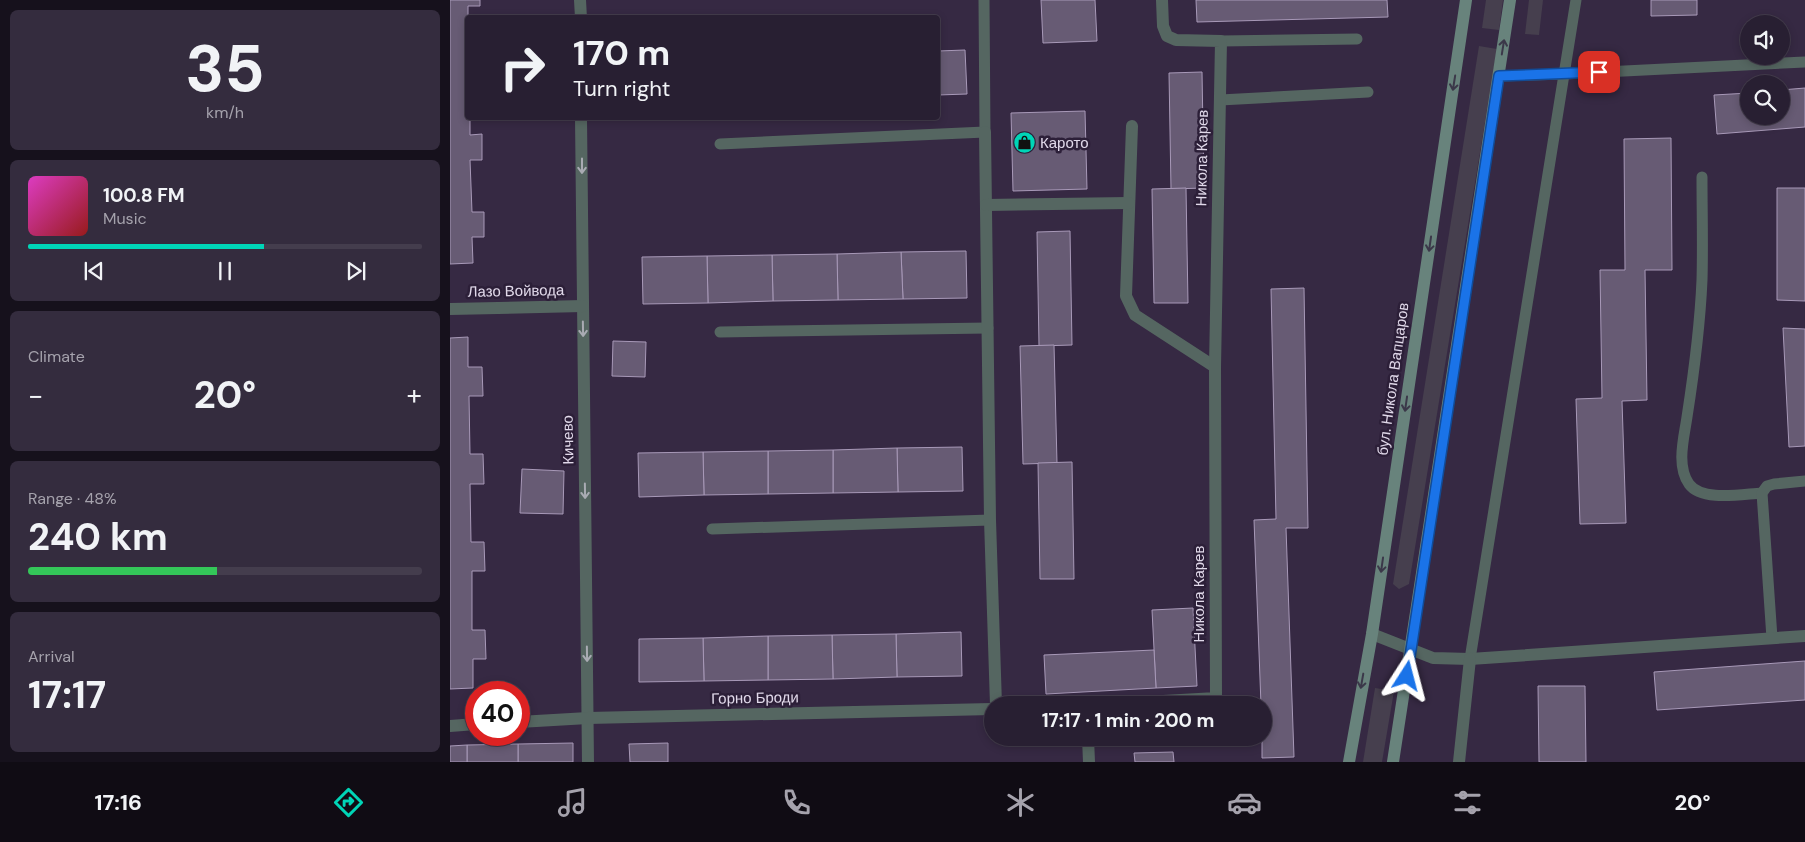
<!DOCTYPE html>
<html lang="en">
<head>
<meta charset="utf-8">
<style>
  :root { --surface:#281f32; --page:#342c3e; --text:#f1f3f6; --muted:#a5a2ac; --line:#443d4d; --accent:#00d5b7 }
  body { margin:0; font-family:"DM Sans",sans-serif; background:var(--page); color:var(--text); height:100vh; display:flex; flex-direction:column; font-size:19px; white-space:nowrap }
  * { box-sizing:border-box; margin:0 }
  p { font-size:16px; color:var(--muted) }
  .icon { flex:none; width:28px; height:28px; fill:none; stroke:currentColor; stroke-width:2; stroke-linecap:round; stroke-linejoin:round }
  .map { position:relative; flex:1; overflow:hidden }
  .side { display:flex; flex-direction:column; gap:10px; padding:10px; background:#16111c; width:450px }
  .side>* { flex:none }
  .hud { position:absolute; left:15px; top:15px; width:475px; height:105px; border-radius:5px; box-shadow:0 2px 8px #0003,0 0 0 1px var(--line); background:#281f32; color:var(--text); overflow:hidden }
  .fabs { position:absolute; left:1290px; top:15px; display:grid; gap:10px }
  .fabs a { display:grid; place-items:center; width:50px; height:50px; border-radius:50%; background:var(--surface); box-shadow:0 2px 8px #0003,0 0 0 1px var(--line); font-size:25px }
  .speed { position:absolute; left:15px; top:681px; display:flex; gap:10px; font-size:25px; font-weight:700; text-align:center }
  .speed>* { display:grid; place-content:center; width:65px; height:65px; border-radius:50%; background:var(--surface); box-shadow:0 2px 8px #0003,0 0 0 1px var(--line); line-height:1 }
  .speed .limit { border:8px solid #d22; background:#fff; color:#111 }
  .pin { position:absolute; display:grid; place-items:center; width:42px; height:42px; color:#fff; margin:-21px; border-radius:10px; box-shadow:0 2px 8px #0006 }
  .me { position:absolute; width:55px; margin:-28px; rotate:9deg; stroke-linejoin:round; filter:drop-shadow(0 0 4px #0008) }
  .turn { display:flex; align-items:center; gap:18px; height:105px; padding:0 25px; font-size:22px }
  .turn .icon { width:65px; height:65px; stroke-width:2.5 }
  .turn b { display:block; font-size:35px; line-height:42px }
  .big { font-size:38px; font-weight:700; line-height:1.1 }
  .side .card { flex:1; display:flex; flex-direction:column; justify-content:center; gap:8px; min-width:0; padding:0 18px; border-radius:8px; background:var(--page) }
  .side .dial { align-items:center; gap:0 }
  .dial b { font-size:65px; line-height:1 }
  .song { display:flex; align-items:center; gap:15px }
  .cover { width:60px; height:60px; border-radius:8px; background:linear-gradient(135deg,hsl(310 70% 55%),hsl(0 70% 35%)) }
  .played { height:5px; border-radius:2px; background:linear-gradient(90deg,var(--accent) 60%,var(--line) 60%) }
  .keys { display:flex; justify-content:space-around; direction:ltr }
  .heat { display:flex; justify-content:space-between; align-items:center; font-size:28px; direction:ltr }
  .charge { height:8px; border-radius:4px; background:linear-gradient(90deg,#34c759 48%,var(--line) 0) }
  .trip { position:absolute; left:534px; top:696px; width:288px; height:50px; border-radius:25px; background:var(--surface); box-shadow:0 2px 8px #0003,0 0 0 1px var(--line); font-weight:700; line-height:50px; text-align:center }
  .tabs { display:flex; height:80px; justify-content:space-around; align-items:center; background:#100c14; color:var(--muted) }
  .tabs .icon { width:35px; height:35px }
  .tabs .current { color:var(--accent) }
  .tabs b { font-size:22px; color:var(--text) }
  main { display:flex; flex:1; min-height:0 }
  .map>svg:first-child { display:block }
  .green { fill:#463f4e }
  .building { fill:#675b74; stroke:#a899b8 }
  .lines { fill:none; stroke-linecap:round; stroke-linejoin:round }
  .lane { stroke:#556661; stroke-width:11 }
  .street { stroke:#556661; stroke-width:12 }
  .secondary { stroke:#68837c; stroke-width:12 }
  .oneway { stroke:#3b3849 }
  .oneway2 { stroke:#a9abb3 }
  .route-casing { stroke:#114b97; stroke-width:12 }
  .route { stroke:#1a73e8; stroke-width:9 }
  .labels { text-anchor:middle; stroke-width:5; stroke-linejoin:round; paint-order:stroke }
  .poi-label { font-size:15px; fill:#e1d9ea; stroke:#2c1f38; text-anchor:start }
  .street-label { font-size:15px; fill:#e1d9ea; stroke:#2c1f38 }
</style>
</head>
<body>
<main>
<section class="side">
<div class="card dial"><b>35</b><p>km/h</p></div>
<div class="card">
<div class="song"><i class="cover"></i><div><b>100.8 FM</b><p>Music</p></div></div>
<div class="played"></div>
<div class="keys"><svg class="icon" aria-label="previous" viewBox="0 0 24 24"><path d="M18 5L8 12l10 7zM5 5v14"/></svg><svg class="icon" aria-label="pause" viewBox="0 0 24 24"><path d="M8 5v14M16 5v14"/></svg><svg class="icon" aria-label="next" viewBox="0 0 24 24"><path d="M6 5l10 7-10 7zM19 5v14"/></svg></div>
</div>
<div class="card"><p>Climate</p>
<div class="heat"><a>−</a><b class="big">20°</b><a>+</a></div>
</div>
<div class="card"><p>Range · 48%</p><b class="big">240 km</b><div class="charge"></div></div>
<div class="card"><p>Arrival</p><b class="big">17:17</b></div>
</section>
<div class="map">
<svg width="1355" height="762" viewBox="0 0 1355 762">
  <rect width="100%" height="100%" fill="#362943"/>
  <!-- green -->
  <g class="green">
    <polygon points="1036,0 1053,0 1049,30 1032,28"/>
    <polygon points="1079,0 1093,0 1089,35 1075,34"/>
    <polygon points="1029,46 1047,49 959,584 949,589 943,584"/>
    <polygon points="925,688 944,691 932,762 913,762"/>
  </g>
  <!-- building -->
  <g class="building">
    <polygon points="0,0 30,0 30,6 18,6 18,118 20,118 20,135 32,134 32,160 20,160 22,212 34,212 34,237 22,237 23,263 0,264"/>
    <polygon points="591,0 645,0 647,41 593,43"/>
    <polygon points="746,0 937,0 938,17 747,22"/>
    <polygon points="1201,0 1247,0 1247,15 1201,16"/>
    <polygon points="515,50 517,94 488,95 488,51"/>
    <polygon points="752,72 754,188 721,189 719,73"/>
    <polygon points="1355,88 1355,127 1267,134 1264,95 1299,93 1299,116 1331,116 1331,90"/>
    <polygon points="635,111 637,189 563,191 561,113"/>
    <polygon points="1221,138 1222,270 1195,270 1197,400 1172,401 1176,523 1130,524 1126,399 1152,398 1150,270 1175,270 1174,139"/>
    <polygon points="736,188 738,303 704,303 702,189"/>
    <polygon points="1327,188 1355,188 1355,301 1327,300"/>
    <polygon points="620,231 622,345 589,346 587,232"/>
    <polygon points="516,251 517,298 453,299 451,252"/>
    <polygon points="451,252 453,299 388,300 387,254"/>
    <polygon points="387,254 388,300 323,301 322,255"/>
    <polygon points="322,255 323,301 258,303 257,256"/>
    <polygon points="257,256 258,303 193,304 192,257"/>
    <polygon points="854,288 858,528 836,528 844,757 812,758 812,705 811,705 804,520 826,519 821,289"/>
    <polygon points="1333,328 1355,329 1355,446 1339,447"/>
    <polygon points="18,337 18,367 32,367 33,396 19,396 20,454 33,454 34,484 20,484 21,542 34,542 35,571 22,571 22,630 35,630 36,659 23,659 23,688 0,689 0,338"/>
    <polygon points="163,341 196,342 195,377 162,376"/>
    <polygon points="604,345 607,463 573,464 570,346"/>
    <polygon points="512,447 513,491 448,492 447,448"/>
    <polygon points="447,448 448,492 383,493 383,450"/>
    <polygon points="383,450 383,493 318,494 318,451"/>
    <polygon points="318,451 318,494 254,495 253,452"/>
    <polygon points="253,452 254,495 189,497 188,453"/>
    <polygon points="622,462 624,579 590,579 588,463"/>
    <polygon points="72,469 114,471 113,514 70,513"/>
    <polygon points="743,608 747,686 706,688 702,610"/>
    <polygon points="511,632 512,676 447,677 446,634"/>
    <polygon points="446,634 447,677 383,679 382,635"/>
    <polygon points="382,635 383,679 318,680 318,636"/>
    <polygon points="318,636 318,680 254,681 253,638"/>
    <polygon points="253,638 254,681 189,682 189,639"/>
    <polygon points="704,650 706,688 596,694 594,655"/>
    <polygon points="1355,661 1355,700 1207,710 1204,672"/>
    <polygon points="1088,686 1135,686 1136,762 1089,762"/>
    <polygon points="123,743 123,762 68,762 68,744"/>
    <polygon points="218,743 218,762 180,762 179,744"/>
    <polygon points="68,744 68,762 17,762 17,745"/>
    <polygon points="17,745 17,762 0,762 0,746"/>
    <polygon points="723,752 724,762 685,762 684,753"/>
  </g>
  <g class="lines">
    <!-- lane -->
    <g class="lane">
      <polyline points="771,41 907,39"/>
      <polyline points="1049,76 1114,74 1355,62"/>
      <polyline points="770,100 918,92"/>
      <polyline points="270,144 535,132 534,0"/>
      <path d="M1252,177C1252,212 1253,246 1252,280C1250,326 1244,372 1237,417C1234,438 1226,465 1239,484C1252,502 1292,494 1312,493"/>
      <polyline points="270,332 538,328"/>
      <polyline points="262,529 540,520"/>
      <polyline points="1322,638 1312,493 1317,486 1324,484 1355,481"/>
      <polyline points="1020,659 1126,0"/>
    </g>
    <!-- street -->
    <g class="street">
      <polyline points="130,0 131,18"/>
      <polyline points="131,118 138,762"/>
      <polyline points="682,126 676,296 685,315 765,367"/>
      <polyline points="535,132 540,520 546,705"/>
      <polyline points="536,205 679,203"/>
      <polyline points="0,309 133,306"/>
      <polyline points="922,634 983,658 1020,659 1355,636"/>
      <polyline points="643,705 766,698 765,367 771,41 726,40 717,36 713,26 712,0"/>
      <polyline points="69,722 138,718 542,709"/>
      <polyline points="0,726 26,724"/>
      <polyline points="638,738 639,762"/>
      <polyline points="1009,762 1020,659"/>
    </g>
    <!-- secondary -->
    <g class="secondary">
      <polyline points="899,762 922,634 1016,0"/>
      <polyline points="943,762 1060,0"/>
    </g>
  </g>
  <!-- one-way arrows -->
  <defs><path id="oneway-shaft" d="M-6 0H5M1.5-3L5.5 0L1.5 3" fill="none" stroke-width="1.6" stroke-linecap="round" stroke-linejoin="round" transform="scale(1.25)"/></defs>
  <g class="oneway">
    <use href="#oneway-shaft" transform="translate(1053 47) rotate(-81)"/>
    <use href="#oneway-shaft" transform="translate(1004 83) rotate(99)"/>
    <use href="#oneway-shaft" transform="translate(980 244) rotate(98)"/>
    <use href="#oneway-shaft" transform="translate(956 404) rotate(98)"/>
    <use href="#oneway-shaft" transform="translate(932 565) rotate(98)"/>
    <use href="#oneway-shaft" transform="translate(912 681) rotate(100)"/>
  </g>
  <g class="oneway2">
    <use href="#oneway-shaft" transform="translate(132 166) rotate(90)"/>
    <use href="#oneway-shaft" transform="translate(133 329) rotate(89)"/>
    <use href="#oneway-shaft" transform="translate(135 491) rotate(89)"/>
    <use href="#oneway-shaft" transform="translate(137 654) rotate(89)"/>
  </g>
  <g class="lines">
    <defs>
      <polyline id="route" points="957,676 1049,76 1149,72"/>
    </defs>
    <!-- route casing -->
    <use href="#route" class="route-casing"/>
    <!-- route -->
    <use href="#route" class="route"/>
  </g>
  <!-- icons -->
  <defs>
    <symbol id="shop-disc" viewBox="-11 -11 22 22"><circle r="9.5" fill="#00d5b7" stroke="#2c1f38"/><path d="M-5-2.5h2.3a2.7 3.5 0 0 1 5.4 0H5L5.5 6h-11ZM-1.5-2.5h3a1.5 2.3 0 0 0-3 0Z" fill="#111"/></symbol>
  </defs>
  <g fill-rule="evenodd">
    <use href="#shop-disc" x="562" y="130" width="25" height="25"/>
  </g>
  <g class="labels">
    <!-- poi labels -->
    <g class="poi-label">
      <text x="590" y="148">Карото</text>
    </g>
    <!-- street labels -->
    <g class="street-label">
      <text transform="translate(752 158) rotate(-89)" y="5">Никола Карев</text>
      <text transform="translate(66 291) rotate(-1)" y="5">Лазо Войвода</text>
      <text transform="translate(943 379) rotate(-82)" y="5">бул. Никола Вапцаров</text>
      <text transform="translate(118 440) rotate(-91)" y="5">Кичево</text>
      <text transform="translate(749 594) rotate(-90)" y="5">Никола Карев</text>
      <text transform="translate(305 698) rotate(-1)" y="5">Горно Броди</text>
    </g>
  </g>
</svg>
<div class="fabs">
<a><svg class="icon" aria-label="sound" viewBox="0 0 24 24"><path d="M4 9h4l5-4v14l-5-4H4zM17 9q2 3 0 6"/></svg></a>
<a><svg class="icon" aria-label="search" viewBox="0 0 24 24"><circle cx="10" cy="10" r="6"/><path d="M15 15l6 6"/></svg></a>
</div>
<div class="speed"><div class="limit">40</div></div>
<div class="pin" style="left:1149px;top:72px;background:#d93025"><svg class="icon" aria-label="arrive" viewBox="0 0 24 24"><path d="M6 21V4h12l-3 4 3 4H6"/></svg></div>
<svg class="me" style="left:957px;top:676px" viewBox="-20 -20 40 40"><path d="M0-17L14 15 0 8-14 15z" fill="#1a73e8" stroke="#fff" stroke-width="4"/></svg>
<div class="trip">17:17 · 1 min · 200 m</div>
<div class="hud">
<div class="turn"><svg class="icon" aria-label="right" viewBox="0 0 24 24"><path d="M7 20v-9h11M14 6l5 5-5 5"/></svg><div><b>170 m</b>Turn right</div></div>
</div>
</div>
</main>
<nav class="tabs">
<b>17:16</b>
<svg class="icon current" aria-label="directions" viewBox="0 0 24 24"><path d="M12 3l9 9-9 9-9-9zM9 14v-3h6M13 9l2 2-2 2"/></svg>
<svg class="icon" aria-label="music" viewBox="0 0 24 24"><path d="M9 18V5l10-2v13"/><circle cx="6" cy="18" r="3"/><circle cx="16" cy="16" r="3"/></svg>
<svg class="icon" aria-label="phone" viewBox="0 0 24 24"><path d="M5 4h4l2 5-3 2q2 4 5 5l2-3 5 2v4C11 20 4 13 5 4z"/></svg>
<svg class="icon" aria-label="climate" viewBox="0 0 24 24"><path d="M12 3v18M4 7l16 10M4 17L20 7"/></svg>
<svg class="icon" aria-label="car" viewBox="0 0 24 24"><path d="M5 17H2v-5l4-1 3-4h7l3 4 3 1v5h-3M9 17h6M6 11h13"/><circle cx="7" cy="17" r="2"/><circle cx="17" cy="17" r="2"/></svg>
<svg class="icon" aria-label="filters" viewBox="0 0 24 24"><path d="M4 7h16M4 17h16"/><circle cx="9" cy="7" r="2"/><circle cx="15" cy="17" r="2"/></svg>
<b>20°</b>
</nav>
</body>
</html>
